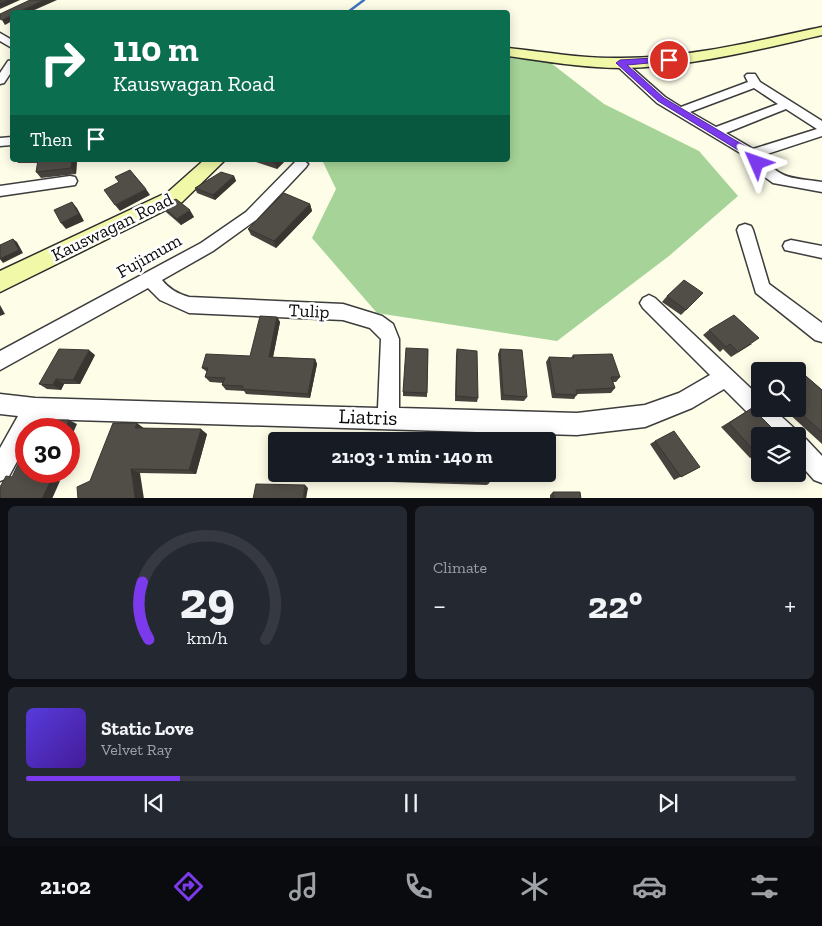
<!DOCTYPE html>
<html lang="en">
<head>
<meta charset="utf-8">
<style>
  :root { --surface:#171b24; --page:#242831; --text:#f1f3f6; --muted:#9ea1a6; --line:#363941; --accent:#7c3aed }
  body { margin:0; font-family:"Zilla Slab",serif; background:var(--page); color:var(--text); height:100vh; display:flex; flex-direction:column; font-size:19px; white-space:nowrap }
  * { box-sizing:border-box; margin:0 }
  p { font-size:16px; color:var(--muted) }
  .icon { flex:none; width:28px; height:28px; fill:none; stroke:currentColor; stroke-width:2; stroke-linecap:round; stroke-linejoin:round }
  .map { position:relative; height:498px; overflow:hidden }
  .drawer { display:flex; flex-direction:column; gap:8px; padding:8px; background:#0d0f14; flex:1 }
  .drawer>* { flex:none }
  .guide { position:absolute; left:10px; top:10px; width:500px; height:152px; border-radius:5px; box-shadow:0 2px 12px #0003; background:#0b6e4f; color:#fff; overflow:hidden }
  .controls { position:absolute; left:751px; top:362px; display:grid; gap:10px }
  .controls a { display:grid; place-items:center; width:55px; height:55px; border-radius:5px; background:var(--surface); box-shadow:0 2px 12px #0003; font-size:25px }
  .speed { position:absolute; left:15px; top:418px; display:flex; gap:10px; font-size:25px; font-weight:700; text-align:center }
  .speed>* { display:grid; place-content:center; width:65px; height:65px; border-radius:50%; background:var(--surface); box-shadow:0 2px 12px #0003; line-height:1 }
  .speed .limit { border:8px solid #d22; background:#fff; color:#111 }
  .pin { position:absolute; display:grid; place-items:center; width:42px; height:42px; color:#fff; margin:-21px; border:2px solid #fff; border-radius:50%; box-shadow:0 1px 5px #0007 }
  .me { position:absolute; width:55px; margin:-28px; rotate:313deg; stroke-linejoin:round; filter:drop-shadow(0 0 4px #0008) }
  .turn { display:flex; align-items:center; gap:18px; height:105px; padding:0 20px; font-size:22px }
  .turn .icon { width:65px; height:65px; stroke-width:2.5 }
  .turn b { display:block; font-size:35px; line-height:42px }
  .then { display:flex; align-items:center; height:48px; padding:0 20px; background:#0003; gap:10px; font-size:19px }
  .big { font-size:38px; font-weight:700; line-height:1.1 }
  .drawer .card { flex:1; display:flex; flex-direction:column; justify-content:center; gap:8px; min-width:0; padding:0 18px; border-radius:8px; background:var(--page) }
  .drawer .dial { align-items:center; gap:0 }
  .dial svg { height:130px; overflow:visible; fill:none; stroke:var(--line); stroke-width:7; stroke-linecap:round; text-anchor:middle }
  .dial text { fill:var(--text); stroke:none }
  .song { display:flex; align-items:center; gap:15px }
  .cover { width:60px; height:60px; border-radius:8px; background:linear-gradient(135deg,hsl(250 70% 55%),hsl(260 70% 35%)) }
  .played { height:5px; border-radius:2px; background:linear-gradient(90deg,var(--accent) 20%,var(--line) 20%) }
  .keys { display:flex; justify-content:space-around; direction:ltr }
  .heat { display:flex; justify-content:space-between; align-items:center; font-size:28px; direction:ltr }
  .drawer .tiles { flex:1; display:grid; gap:8px; grid-template-columns:1fr 1fr }
  .card:last-child { grid-column:span 2 }
  .trip { position:absolute; left:268px; top:432px; width:288px; height:50px; border-radius:5px; background:var(--surface); box-shadow:0 2px 12px #0003; font-weight:700; line-height:50px; text-align:center }
  .tabs { display:flex; height:80px; justify-content:space-around; align-items:center; background:#090b0e; color:var(--muted) }
  .tabs .icon { width:35px; height:35px }
  .tabs .on { color:var(--accent) }
  .tabs b { font-size:22px; color:var(--text) }
  .map>svg:first-child { display:block }
  .forest { fill:#a6d397 }
  .lines { fill:none; stroke-linecap:round; stroke-linejoin:round }
  .stream { stroke:#3f73c1; stroke-width:2.5 }
  .street-casing { stroke:#3d3d3d; stroke-width:3 }
  .secondary-casing { stroke:#2c2c2c; stroke-width:3 }
  .street { fill:#fff; fill-rule:evenodd }
  .secondary { fill:#f1f8a8; fill-rule:evenodd }
  .wall { fill:#46423d }
  .shaded-wall { fill:#393632 }
  .building { fill:#514d47; stroke:#393632 }
  .route { fill:#7c3aed; stroke:#51269a }
  .labels { text-anchor:middle; stroke-width:5; stroke-linejoin:round; paint-order:stroke }
  .street-label { font-size:18px; fill:#0a0a0a; stroke:#fff }
  .near-street-label { font-size:21px; fill:#0a0a0a; stroke:#fff }
</style>
</head>
<body>
<div class="map">
<svg width="822" height="499" viewBox="0 0 822 499">
  <rect width="100%" height="100%" fill="#fdfde8"/>
  <!-- forest -->
  <polygon class="forest" points="508,56 547,60 604,104 699,151 738,196 669,256 557,341 377,313 312,238 336,189 322,160 508,160"/>
  <g class="lines">
    <!-- stream -->
    <polyline class="stream" points="348,12 364,0"/>
    <defs>
      <g id="street">
        <polygon points="0,33 12,40 12,48 0,41"/>
        <polygon points="12,60 12,71 4,83 0,84 0,73 8,61"/>
        <path d="M620,60L624,61L665,97L681,107L748,82L745,76L747,74H755L760,82L822,121V136L761,156C783,181 791,177 822,182V192L773,183L762,175L747,157L657,103L616,65L615,63ZM754,88L778,104L716,127L690,112ZM786,109L817,129L753,149L726,133Z"/>
        <polygon points="12,137 12,145 0,146 0,138"/>
        <path d="M303,160L308,164L306,167L256,220L213,251L162,280C169,289 178,294 189,297L343,304L382,316L393,324L399,339V408L577,413L645,405L679,393L710,375L643,308L640,303L643,298L649,295L655,298L760,397V409H773L794,428L797,436H771L724,389L692,408L645,427L577,435L41,419L35,429H26V445L8,478L0,481V448L18,416L0,414V394L35,398L378,408L381,339L370,328L343,320L189,313L160,300L148,288L0,370V351L201,243L246,212L296,161Z"/>
        <polygon points="70,176 75,177 77,181 75,185 0,196 0,186"/>
        <polygon points="745,224 751,226 753,230 769,284 822,323 822,342 815,340 756,293 737,230 739,226"/>
        <polygon points="791,240 822,246 822,258 785,250 783,246 785,242"/>
        <polygon points="798,436 806,439 822,456 822,483 814,480 798,462"/>
      </g>
      <g id="secondary">
        <path d="M822,27V35C756,50 690,67 622,68C584,68 545,61 508,56V48C546,52 584,59 622,58C690,58 756,41 822,27Z"/>
        <polygon points="204,160 225,160 182,202 0,292 0,271 168,192"/>
      </g>
    </defs>
    <!-- street casing -->
    <use href="#street" class="street-casing"/>
    <!-- secondary casing -->
    <use href="#secondary" class="secondary-casing"/>
    <!-- street -->
    <use href="#street" class="street"/>
    <!-- secondary -->
    <use href="#secondary" class="secondary"/>
  </g>
  <!-- wall -->
  <g class="wall">
    <polygon points="16,160 77,160 76,174 41,178 36,172 38,163 18,163"/>
    <polygon points="255,160 286,160 277,169 256,162"/>
    <polygon points="234,176 236,181 215,200 197,193 195,188"/>
    <polygon points="310,204 312,211 276,248 251,235 248,229"/>
    <polygon points="162,206 194,217 181,225 166,212"/>
    <polygon points="703,293 681,315 662,302 667,296"/>
    <polygon points="277,317 280,322 273,357 315,359 317,364 310,398 246,394 244,391 226,390 222,385 223,383 210,382 205,377 207,372 202,368 250,356"/>
    <polygon points="709,330 752,344 731,357 723,349 720,352 703,335"/>
    <polygon points="428,349 427,397 403,396 403,392"/>
    <polygon points="457,349 478,398 477,402 455,401 456,355"/>
    <polygon points="500,349 527,397 524,401 501,400 498,354"/>
    <polygon points="95,355 80,384 64,384 61,390 47,389 39,384"/>
    <polygon points="573,355 620,377 616,382 613,382 615,388 611,393 577,394 574,399 552,398 546,362 549,357 571,358"/>
    <polygon points="792,364 822,390 822,444 786,411 784,412 780,409 798,409 798,371 781,371"/>
    <polygon points="752,408 758,455 750,458 721,427"/>
    <polygon points="144,428 207,434 196,474 140,473 90,481"/>
    <polygon points="655,441 700,467 674,480 650,444"/>
    <polygon points="331,474 330,481 305,479 302,476"/>
    <polygon points="359,478 489,483 487,485 360,481"/>
    <polygon points="553,492 581,499 550,499 550,495"/>
  </g>
  <!-- shaded-wall -->
  <g class="shaded-wall">
    <polygon points="8,0 20,0 0,9 0,3"/>
    <polygon points="44,0 57,0 30,12 18,12"/>
    <polygon points="12,15 12,21 5,25 2,20"/>
    <polygon points="72,160 77,160 76,174 71,168"/>
    <polygon points="278,160 286,160 277,169 275,163"/>
    <polygon points="234,176 236,181 215,200 213,195"/>
    <polygon points="146,189 150,195 120,211 115,205"/>
    <polygon points="72,202 77,208 84,221 66,229 61,223"/>
    <polygon points="310,204 312,211 276,248 274,241"/>
    <polygon points="190,210 194,217 181,225 177,219"/>
    <polygon points="13,239 17,242 23,253 3,263 0,259"/>
    <polygon points="0,305 5,314 0,316"/>
    <polygon points="277,317 280,322 272,362 269,357"/>
    <polygon points="89,350 95,355 80,384 73,380"/>
    <polygon points="315,359 317,364 310,398 308,394"/>
    <polygon points="56,379 64,384 61,390 53,385"/>
    <polygon points="69,420 77,424 69,442 69,429 65,429"/>
    <polygon points="137,423 145,429 135,428"/>
    <polygon points="201,429 207,434 196,474 189,470"/>
    <polygon points="131,469 140,473 144,499 135,499"/>
    <polygon points="46,471 56,471 53,478 60,481 52,499 42,499 43,478"/>
    <polygon points="328,474 331,474 330,481 328,478"/>
    <polygon points="305,485 308,488 306,499 303,499"/>
  </g>
  <!-- building -->
  <g class="building">
    <polygon points="0,0 8,0 0,3"/>
    <polygon points="30,0 44,0 18,12 12,12 12,15 2,20 0,19 0,14"/>
    <polygon points="38,160 72,160 71,168 36,172"/>
    <polygon points="267,160 278,160 275,163"/>
    <polygon points="130,170 146,189 115,205 104,190 119,182 115,177"/>
    <polygon points="221,172 234,176 213,195 195,188"/>
    <polygon points="284,193 310,204 274,241 248,229"/>
    <polygon points="176,199 190,210 177,219 162,206"/>
    <polygon points="72,202 79,214 61,223 54,210"/>
    <polygon points="13,239 19,250 0,259 0,245"/>
    <polygon points="684,280 703,293 686,310 667,296"/>
    <polygon points="734,315 759,338 738,352 730,344 726,347 709,330"/>
    <polygon points="260,316 277,317 269,357 315,359 308,394 242,389 243,386 222,385 225,378 205,377 208,368 202,368 206,354 250,356"/>
    <polygon points="406,348 428,349 427,393 403,392"/>
    <polygon points="59,349 89,350 73,380 56,379 53,385 39,384"/>
    <polygon points="457,349 477,351 478,398 456,396"/>
    <polygon points="500,349 522,350 527,397 503,395"/>
    <polygon points="612,354 620,377 611,377 615,388 576,390 577,395 555,394 549,357 574,358 573,355"/>
    <polygon points="792,364 822,390 822,432 796,409 798,409 798,371 782,371"/>
    <polygon points="752,408 780,436 760,436 760,453 758,455 729,423"/>
    <polygon points="51,420 69,420 65,429 39,429 45,423"/>
    <polygon points="113,423 137,423 135,428 201,429 189,470 131,469 135,499 78,499 77,487 90,481"/>
    <polygon points="674,431 700,467 681,477 655,441"/>
    <polygon points="309,435 334,436 333,441 308,441"/>
    <polygon points="363,437 486,440 486,441 362,441"/>
    <polygon points="26,447 26,471 46,471 43,478 52,478 42,499 0,499 0,487 6,476 12,477"/>
    <polygon points="303,474 328,474 328,478 302,476"/>
    <polygon points="359,474 488,474 489,483 359,478"/>
    <polygon points="256,484 305,485 303,499 253,499"/>
    <polygon points="553,492 580,492 581,499 554,499"/>
  </g>
  <!-- route -->
  <polygon class="route" points="669,57 672,60 671,61 627,65 664,98 755,152 762,163 761,165 754,165 748,156 658,101 616,63 620,60"/>
  <g class="labels">
    <!-- street labels -->
    <g class="street-label">
      <text transform="translate(112 227) rotate(-26)" y="6">Kauswagan Road</text>
      <text transform="translate(149 256) rotate(-29)" y="6">Fujimum</text>
      <text transform="translate(309 311) rotate(3)" y="6">Tulip</text>
    </g>
    <!-- near-street labels -->
    <g class="near-street-label">
      <text transform="translate(368 417) rotate(2)" y="7">Liatris</text>
    </g>
  </g>
</svg>
<div class="controls">
<a><svg class="icon" aria-label="search" viewBox="0 0 24 24"><circle cx="10" cy="10" r="6"/><path d="M15 15l6 6"/></svg></a>
<a><svg class="icon" aria-label="layers" viewBox="0 0 24 24"><path d="M12 4l9 5-9 5-9-5zM3 14l9 5 9-5"/></svg></a>
</div>
<div class="speed"><div class="limit">30</div></div>
<div class="pin" style="left:669px;top:60px;background:#d93025"><svg class="icon" aria-label="arrive" viewBox="0 0 24 24"><path d="M6 21V4h12l-3 4 3 4H6"/></svg></div>
<svg class="me" style="left:757px;top:163px" viewBox="-20 -20 40 40"><path d="M0-17L14 15 0 8-14 15z" fill="#7c3aed" stroke="#fff" stroke-width="4"/></svg>
<div class="trip">21:03 · 1 min · 140 m</div>
<div class="guide">
<div class="turn"><svg class="icon" aria-label="right" viewBox="0 0 24 24"><path d="M7 20v-9h11M14 6l5 5-5 5"/></svg><div><b>110 m</b>Kauswagan Road</div></div>
<div class="then">Then<svg class="icon" aria-label="arrive" viewBox="0 0 24 24"><path d="M6 21V4h12l-3 4 3 4H6"/></svg></div>
</div>
</div>
<section class="drawer">
<div class="tiles">
<div class="card dial"><svg viewBox="0 0 100 80">
<path d="M14 69A42 42 0 1 1 86 69"/>
<path d="M14 69A42 42 0 0 1 10 34" stroke="#7c3aed"/>
<text x="50" y="56" font-size="32" font-weight="700">29</text>
<text x="50" y="72" font-size="11">km/h</text>
</svg></div>
<div class="card"><p>Climate</p>
<div class="heat"><a>−</a><b class="big">22°</b><a>+</a></div>
</div>
<div class="card">
<div class="song"><i class="cover"></i><div><b>Static Love</b><p>Velvet Ray</p></div></div>
<div class="played"></div>
<div class="keys"><svg class="icon" aria-label="previous" viewBox="0 0 24 24"><path d="M18 5L8 12l10 7zM5 5v14"/></svg><svg class="icon" aria-label="pause" viewBox="0 0 24 24"><path d="M8 5v14M16 5v14"/></svg><svg class="icon" aria-label="next" viewBox="0 0 24 24"><path d="M6 5l10 7-10 7zM19 5v14"/></svg></div>
</div>
</div>
</section>
<nav class="tabs">
<b>21:02</b>
<svg class="icon on" aria-label="directions" viewBox="0 0 24 24"><path d="M12 3l9 9-9 9-9-9zM9 14v-3h6M13 9l2 2-2 2"/></svg>
<svg class="icon" aria-label="music" viewBox="0 0 24 24"><path d="M9 18V5l10-2v13"/><circle cx="6" cy="18" r="3"/><circle cx="16" cy="16" r="3"/></svg>
<svg class="icon" aria-label="phone" viewBox="0 0 24 24"><path d="M5 4h4l2 5-3 2q2 4 5 5l2-3 5 2v4C11 20 4 13 5 4z"/></svg>
<svg class="icon" aria-label="climate" viewBox="0 0 24 24"><path d="M12 3v18M4 7l16 10M4 17L20 7"/></svg>
<svg class="icon" aria-label="car" viewBox="0 0 24 24"><path d="M5 17H2v-5l4-1 3-4h7l3 4 3 1v5h-3M9 17h6M6 11h13"/><circle cx="7" cy="17" r="2"/><circle cx="17" cy="17" r="2"/></svg>
<svg class="icon" aria-label="filters" viewBox="0 0 24 24"><path d="M4 7h16M4 17h16"/><circle cx="9" cy="7" r="2"/><circle cx="15" cy="17" r="2"/></svg>
</nav>
</body>
</html>
